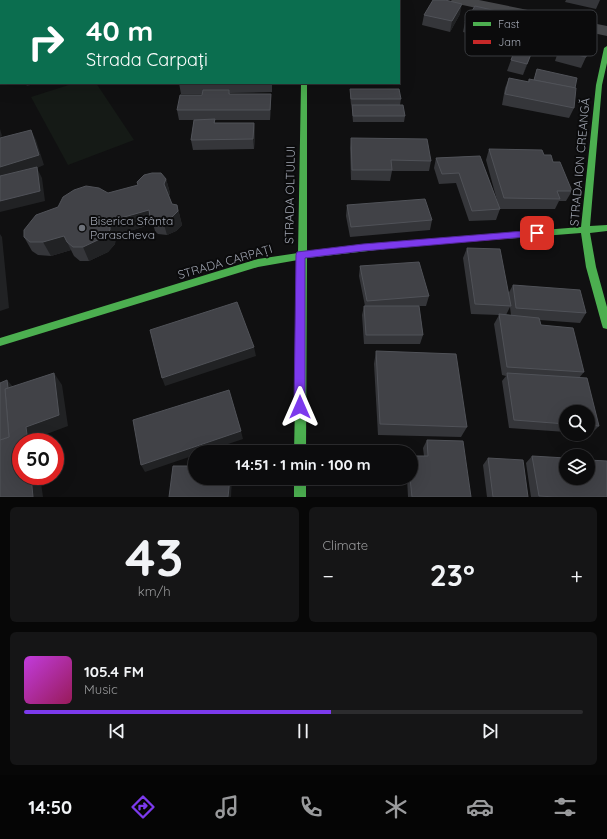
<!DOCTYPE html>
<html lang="en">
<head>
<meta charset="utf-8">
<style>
  :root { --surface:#0c0c0d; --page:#151516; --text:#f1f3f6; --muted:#9a9b9d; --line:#2c2c2e; --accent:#7c3aed }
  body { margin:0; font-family:Quicksand,sans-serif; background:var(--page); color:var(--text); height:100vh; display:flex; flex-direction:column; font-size:15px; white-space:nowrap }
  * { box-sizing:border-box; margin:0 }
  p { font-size:13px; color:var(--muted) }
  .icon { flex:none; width:22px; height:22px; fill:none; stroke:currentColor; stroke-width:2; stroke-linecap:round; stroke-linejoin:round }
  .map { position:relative; height:497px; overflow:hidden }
  .panel { display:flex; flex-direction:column; gap:10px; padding:10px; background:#070707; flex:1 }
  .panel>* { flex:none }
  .top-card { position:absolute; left:0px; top:0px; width:400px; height:84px; box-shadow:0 4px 16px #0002,0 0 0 1px var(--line); background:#0b6e4f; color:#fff; overflow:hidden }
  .buttons { position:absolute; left:559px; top:405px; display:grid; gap:8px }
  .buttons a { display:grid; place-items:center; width:36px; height:36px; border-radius:50%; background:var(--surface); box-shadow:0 4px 16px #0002,0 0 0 1px var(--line); font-size:20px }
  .speed { position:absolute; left:12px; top:433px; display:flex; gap:8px; font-size:20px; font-weight:700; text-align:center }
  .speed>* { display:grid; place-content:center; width:52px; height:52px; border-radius:50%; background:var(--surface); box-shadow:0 4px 16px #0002,0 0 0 1px var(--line); line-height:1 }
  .speed .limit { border:6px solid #d22; background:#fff; color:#111 }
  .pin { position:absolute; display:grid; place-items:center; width:34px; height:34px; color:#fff; margin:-17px; border-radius:8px; box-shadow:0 2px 6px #0006 }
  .me { position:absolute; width:44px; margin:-22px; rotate:0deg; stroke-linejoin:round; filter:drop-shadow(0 0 3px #0008) }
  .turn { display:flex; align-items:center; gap:14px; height:84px; padding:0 20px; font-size:18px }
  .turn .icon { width:52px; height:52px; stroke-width:2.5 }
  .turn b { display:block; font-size:28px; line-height:34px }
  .big { font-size:30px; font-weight:700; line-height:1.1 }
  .panel .tile { flex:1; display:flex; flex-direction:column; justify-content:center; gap:6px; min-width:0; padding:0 14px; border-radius:6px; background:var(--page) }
  .panel .dial { align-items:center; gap:0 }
  .dial b { font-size:52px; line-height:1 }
  .song { display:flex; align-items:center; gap:12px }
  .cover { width:48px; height:48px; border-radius:6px; background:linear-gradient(135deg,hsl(290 70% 55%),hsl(330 70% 35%)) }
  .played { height:4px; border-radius:2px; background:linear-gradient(90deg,var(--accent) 55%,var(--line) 55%) }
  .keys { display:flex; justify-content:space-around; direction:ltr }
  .heat { display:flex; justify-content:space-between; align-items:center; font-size:22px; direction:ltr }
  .panel .tiles { flex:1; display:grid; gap:10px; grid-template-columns:1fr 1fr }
  .tile:last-child { grid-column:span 2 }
  .trip { position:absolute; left:188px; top:445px; width:230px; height:40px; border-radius:20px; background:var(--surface); box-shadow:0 4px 16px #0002,0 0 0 1px var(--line); font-weight:700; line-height:40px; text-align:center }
  .tabs { display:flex; height:64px; justify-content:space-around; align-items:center; background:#050505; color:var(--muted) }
  .tabs .icon { width:28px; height:28px }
  .tabs .active { color:var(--accent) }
  .tabs b { font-size:18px; color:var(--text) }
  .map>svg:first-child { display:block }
  .green { fill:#151a16 }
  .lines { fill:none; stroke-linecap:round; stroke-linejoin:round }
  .street { fill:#454649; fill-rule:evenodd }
  .fast { fill:#4caf50; fill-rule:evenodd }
  .jam { fill:#c62828; fill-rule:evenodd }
  .wall { fill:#35363a; fill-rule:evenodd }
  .shaded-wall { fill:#212224 }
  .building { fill:#414247; stroke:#505258 }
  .route { fill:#7c3aed; stroke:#51269a }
  .poi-dot { fill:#6e727a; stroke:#0b0b0c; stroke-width:1.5 }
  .labels { text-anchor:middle; stroke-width:4; stroke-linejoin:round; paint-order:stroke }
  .street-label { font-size:12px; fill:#a1a6b2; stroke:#0b0b0c }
  .poi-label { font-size:12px; fill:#a1a6b2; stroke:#0b0b0c; text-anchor:start }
  .key { fill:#0b0b0c; stroke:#383a3e; stroke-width:1 }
  .key-label { font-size:11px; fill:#a1a6b2 }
</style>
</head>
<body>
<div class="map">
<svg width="607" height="497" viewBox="0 0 607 497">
  <rect width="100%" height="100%" fill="#101011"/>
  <!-- green -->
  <polygon class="green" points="75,83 96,83 134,140 68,165 31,97"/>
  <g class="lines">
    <!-- street -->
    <polygon class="street" points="451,0 479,0 607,26 607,36 458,4 453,3"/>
    <!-- fast -->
    <g class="fast">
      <rect x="306" y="0" width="6" height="1"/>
      <polygon points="607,46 607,63 602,85 590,226 607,225 607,231 590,233 596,267 607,307 607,329 603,328 602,325 586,267 581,233 505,239 501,236 505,233 581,227 596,85 604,48"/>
      <polygon points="301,83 307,83 307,251 403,241 406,242 407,244 406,246 403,247 307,258 306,452 294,452 298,260 258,267 0,346 0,338 258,259 298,253"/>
      <rect x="294" y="478" width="12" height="19"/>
    </g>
    <!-- jam -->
    <polygon class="jam" points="505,233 509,236 505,239 403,247 400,246 399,244 400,242 403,241"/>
  </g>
  <!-- wall -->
  <g class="wall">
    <polygon points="566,0 600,0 596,9 565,2"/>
    <polygon points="505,13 502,23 494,39 463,32 465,22"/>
    <polygon points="460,14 450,32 422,25 424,15"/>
    <polygon points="543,24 523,75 507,71 514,52 502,49 505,39"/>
    <polygon points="585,40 586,57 581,68 555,61 557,55 552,53 555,43"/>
    <polygon points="537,69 575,88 574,108 569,118 502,105 505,88 509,78 528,82 529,79 534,80"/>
    <polygon points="179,83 272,83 272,92 230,93 230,94 271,94 271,105 270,120 215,120 215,123 254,123 255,133 254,149 193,150 191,140 194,120 179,120 177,110 202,95 202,94 181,94"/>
    <polygon points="350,89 401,99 400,105 405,116 404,122 353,122 352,110 352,105 351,105 350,95"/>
    <polygon points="351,138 431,161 429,171 392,171 390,181 351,180 350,148"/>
    <polygon points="489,149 544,155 553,162 572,191 566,201 559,201 555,209 500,209 496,220 469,221 456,183 439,184 434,168 436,158 480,156 498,204 486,160"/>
    <polygon points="166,179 170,193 169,196 172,204 177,205 182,225 176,231 167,235 158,234 155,231 153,224 116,235 115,244 108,252 89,261 80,261 74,256 71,250 51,256 38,255 32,251 24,237 108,193"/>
    <polygon points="347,205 432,220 430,230 350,237 346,216"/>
    <path d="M467,248L508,294L513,285L586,313L580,323L540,320L541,325L584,372L579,378L599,426L591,434L588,433V412H566V432L509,428L502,381L506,376L502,375L494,324L499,315L471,314L463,258ZM510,307L511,315H506Z"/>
    <polygon points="360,266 429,296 426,306 419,306 423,335 420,344 364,344 362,315 364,306 365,306 359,276"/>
    <polygon points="376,351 467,427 461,437 378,435 374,364"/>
    <polygon points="427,440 471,497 408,497 407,478 411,478 424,456 423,448"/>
    <polygon points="532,456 607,497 531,497 526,463"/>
    <polygon points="488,458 528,497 487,497 483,465"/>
  </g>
  <!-- shaded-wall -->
  <g class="shaded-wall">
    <polygon points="41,0 56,0 57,1 37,1"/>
    <polygon points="462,4 460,14 450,32 452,21"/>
    <polygon points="505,13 502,23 494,39 497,29"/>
    <polygon points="543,24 540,34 523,75 527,64"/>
    <polygon points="25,83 37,83 27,86"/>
    <polygon points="271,94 271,105 270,120 270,110"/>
    <polygon points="254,123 255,133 254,149 253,139"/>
    <polygon points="0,129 2,136 0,137"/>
    <polygon points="31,130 36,140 44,165 37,168 42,178 45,201 0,212 0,167"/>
    <polygon points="166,179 170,193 168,199 164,184"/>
    <polygon points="177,205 182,225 176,231 167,235 163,221"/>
    <polygon points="149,210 153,224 116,235 115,244 108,252 89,261 83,247 110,221"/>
    <polygon points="0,234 2,237 9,308 0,311"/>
    <polygon points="64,236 71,250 51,256 43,242"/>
    <polygon points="254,347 256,356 165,386 162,378"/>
    <polygon points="54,373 62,385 68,426 36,438 37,442 28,442 26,427"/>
    <polygon points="7,380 15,389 0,454"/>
    <polygon points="241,431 243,439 204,452 195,452 195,455 145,472 141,465"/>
    <polygon points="31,476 40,476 43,497 33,497"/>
    <polygon points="230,478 232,478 231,497 228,497"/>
  </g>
  <!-- building -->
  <g class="building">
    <polygon points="3,0 41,0 37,1 1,1 1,19 0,18 0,1"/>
    <rect x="335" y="0" width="47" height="1"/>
    <polygon points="433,0 445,0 462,4 452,21 424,15"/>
    <polygon points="475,6 505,13 497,29 465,22"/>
    <polygon points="515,17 543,24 527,64 511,60 518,42 505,39"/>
    <polygon points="0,25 1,25 1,33 0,31"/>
    <polygon points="562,27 588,33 585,40 591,41 586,57 559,51 561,44 555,43"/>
    <polygon points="537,69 577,78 575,88 534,80"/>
    <polygon points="509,78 529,82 529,79 576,88 574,108 505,94"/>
    <polygon points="179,83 220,83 179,84"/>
    <polygon points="350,89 399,89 401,99 351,99"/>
    <polygon points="203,90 229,90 229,94 271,94 270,110 177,110 180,95 202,95"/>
    <polygon points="352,105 403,105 405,116 353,116"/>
    <polygon points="215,119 214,123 254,123 253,139 191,140 194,120"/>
    <polygon points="31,130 39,155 0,167 0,138"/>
    <polygon points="351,138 427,139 431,161 391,160 392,170 352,170"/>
    <polygon points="489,149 542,150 544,155 551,155 553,162 560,162 572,191 557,191 560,199 504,198"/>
    <polygon points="480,156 500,209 472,211 459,173 442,174 436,158"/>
    <polygon points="37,167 40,191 0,201 0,176"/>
    <polygon points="152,173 161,173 166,179 164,184 172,204 177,205 178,211 172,217 163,221 154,220 150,217 149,210 110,221 110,230 102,238 83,247 73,247 67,242 64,236 43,242 30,242 24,237 24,230 36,215 58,207 63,197 74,190 86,186 99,188 108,193 138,185 137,182 144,175"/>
    <polygon points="425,199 432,220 351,227 347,205"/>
    <polygon points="467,248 500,249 511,306 475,304"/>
    <polygon points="419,262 429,296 367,301 360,266"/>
    <polygon points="513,285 580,290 586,313 516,308"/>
    <polygon points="237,302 254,347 162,378 150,330"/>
    <polygon points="364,306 419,306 423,335 366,335"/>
    <polygon points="499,314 539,318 541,325 573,328 584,372 507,367"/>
    <polygon points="376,351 456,354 467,427 380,424"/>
    <polygon points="54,373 59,415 26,427 28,442 21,442 21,476 31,476 33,497 0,497 0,440 9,437 5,389"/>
    <polygon points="507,373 587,378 599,426 588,425 588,412 566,412 566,424 514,420"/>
    <polygon points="7,380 8,388 5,389 9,437 0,440 0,383"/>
    <polygon points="229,390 241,431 141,465 133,420"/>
    <polygon points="427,440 463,441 471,497 412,497 410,478 411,478 411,456 428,456"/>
    <polygon points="532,456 566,458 566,478 588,478 588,460 607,461 607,497 555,497 539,496"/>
    <polygon points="488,458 523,460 528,497 493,497"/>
    <polygon points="173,466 195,466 195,478 230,478 228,497 169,497"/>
  </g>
  <!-- route -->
  <polygon class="route" points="537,230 541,233 537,236 363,251 305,258 305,407 304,411 300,412 296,411 294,407 296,255 297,252 363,244"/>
  <!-- markers -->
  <circle class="poi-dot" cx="82" cy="228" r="4"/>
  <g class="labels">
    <!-- street labels -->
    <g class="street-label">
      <text transform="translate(580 162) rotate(-85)" y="4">STRADA ION CREANGĂ</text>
      <text transform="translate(290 195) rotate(-89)" y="4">STRADA OLTULUI</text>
      <text transform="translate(225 262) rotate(-16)" y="4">STRADA CARPAȚI</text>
    </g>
    <!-- poi labels -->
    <g class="poi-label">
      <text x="90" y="225">Biserica Sfânta<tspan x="90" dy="14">Parascheva</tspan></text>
    </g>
  </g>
  <!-- legend -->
  <rect x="465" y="10" width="132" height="46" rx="6" class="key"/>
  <rect x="473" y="22" width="18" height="4" fill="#4caf50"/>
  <rect x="473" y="40" width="18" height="4" fill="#c62828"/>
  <g class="key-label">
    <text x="498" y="28">Fast</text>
    <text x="498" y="46">Jam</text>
  </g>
</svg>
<div class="buttons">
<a><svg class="icon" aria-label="search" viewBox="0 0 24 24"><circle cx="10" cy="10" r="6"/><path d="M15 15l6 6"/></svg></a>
<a><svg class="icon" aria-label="layers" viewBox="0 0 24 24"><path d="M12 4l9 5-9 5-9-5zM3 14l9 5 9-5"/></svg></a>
</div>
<div class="speed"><div class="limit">50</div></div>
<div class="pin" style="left:537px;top:233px;background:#d93025"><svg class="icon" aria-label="arrive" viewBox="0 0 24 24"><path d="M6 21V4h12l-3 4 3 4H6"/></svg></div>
<svg class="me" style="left:300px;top:407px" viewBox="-20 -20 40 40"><path d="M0-17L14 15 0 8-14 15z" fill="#7c3aed" stroke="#fff" stroke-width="4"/></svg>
<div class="trip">14:51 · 1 min · 100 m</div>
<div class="top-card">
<div class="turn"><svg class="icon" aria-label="right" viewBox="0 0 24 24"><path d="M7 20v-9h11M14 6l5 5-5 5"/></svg><div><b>40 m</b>Strada Carpați</div></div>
</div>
</div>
<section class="panel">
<div class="tiles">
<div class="tile dial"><b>43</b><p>km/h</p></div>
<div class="tile"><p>Climate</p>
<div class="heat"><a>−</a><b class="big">23°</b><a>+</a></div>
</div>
<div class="tile">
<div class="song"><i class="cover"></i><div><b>105.4 FM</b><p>Music</p></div></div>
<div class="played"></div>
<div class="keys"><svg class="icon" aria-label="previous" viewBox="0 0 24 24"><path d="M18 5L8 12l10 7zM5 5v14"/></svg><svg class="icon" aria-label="pause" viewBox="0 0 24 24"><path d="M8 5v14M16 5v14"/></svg><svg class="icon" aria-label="next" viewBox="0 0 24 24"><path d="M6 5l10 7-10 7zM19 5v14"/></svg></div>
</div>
</div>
</section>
<nav class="tabs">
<b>14:50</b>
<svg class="icon active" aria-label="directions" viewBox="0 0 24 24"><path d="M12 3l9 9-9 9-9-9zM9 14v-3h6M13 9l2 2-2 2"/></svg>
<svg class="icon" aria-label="music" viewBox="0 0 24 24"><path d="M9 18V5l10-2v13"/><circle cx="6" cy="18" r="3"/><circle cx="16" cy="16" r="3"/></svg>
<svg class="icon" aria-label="phone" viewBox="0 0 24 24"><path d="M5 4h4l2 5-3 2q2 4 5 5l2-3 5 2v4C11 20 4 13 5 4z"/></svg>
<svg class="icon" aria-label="climate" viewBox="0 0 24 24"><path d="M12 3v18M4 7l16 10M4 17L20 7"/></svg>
<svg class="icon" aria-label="car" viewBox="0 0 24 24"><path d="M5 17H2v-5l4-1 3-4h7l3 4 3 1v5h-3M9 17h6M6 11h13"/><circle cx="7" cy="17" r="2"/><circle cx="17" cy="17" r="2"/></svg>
<svg class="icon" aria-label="filters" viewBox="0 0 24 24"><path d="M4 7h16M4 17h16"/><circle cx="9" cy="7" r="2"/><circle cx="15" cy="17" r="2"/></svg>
</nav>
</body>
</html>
